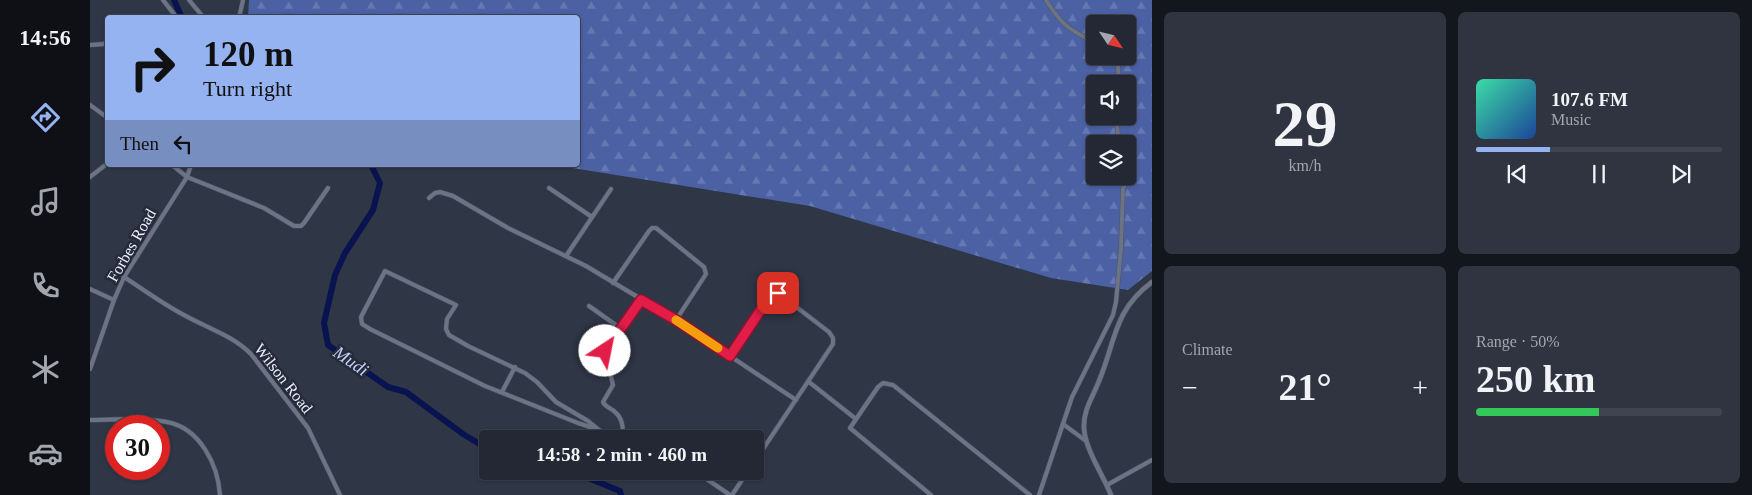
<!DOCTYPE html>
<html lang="en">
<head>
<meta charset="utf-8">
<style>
  :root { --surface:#232834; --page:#2f3440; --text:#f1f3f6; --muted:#a3a6ac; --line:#40444f; --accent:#95b2f1 }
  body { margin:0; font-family:Georgia,serif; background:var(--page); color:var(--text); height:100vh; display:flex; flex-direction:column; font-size:19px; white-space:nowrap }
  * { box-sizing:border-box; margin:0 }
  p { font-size:16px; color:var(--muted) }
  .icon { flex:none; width:28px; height:28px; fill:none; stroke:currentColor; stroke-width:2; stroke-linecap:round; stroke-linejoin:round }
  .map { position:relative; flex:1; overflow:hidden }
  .drawer { display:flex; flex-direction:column; gap:12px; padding:12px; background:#13161d; width:600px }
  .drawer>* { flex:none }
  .top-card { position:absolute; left:15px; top:15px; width:475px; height:152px; border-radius:5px; box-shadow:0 1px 4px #0004,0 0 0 1px var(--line); background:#95b2f1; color:#111; overflow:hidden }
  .needle { width:32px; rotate:125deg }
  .controls { position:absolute; left:996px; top:15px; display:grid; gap:10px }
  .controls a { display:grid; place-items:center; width:50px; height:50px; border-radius:5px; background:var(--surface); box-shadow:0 1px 4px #0004,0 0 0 1px var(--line); font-size:25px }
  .speed { position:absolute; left:15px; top:415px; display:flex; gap:10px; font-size:25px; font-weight:700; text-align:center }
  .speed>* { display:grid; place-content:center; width:65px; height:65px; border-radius:50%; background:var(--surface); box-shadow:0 1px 4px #0004,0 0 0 1px var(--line); line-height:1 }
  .speed .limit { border:8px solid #d22; background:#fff; color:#111 }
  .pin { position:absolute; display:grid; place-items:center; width:42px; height:42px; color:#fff; margin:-21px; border-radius:10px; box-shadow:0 2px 8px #0006 }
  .me { position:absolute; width:55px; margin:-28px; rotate:34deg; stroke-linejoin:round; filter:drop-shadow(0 0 4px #0008) }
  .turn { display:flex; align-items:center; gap:18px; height:105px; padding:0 15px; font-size:22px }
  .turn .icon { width:65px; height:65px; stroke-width:2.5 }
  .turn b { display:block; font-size:35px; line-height:42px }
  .then { display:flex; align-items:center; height:48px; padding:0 15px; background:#0003; gap:10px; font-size:19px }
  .big { font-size:38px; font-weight:700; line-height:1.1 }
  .drawer .card { flex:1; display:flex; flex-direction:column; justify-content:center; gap:8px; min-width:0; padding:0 18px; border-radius:8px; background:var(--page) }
  .drawer .dial { align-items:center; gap:0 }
  .dial b { font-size:65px; line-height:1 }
  .song { display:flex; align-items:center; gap:15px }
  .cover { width:60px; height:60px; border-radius:8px; background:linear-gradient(135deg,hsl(160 70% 55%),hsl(220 70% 35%)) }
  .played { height:5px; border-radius:2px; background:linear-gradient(90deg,var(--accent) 30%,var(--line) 30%) }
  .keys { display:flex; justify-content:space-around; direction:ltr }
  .heat { display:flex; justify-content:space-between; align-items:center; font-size:28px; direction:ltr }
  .charge { height:8px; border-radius:4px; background:linear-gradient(90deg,#34c759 50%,var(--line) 0) }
  .drawer .tiles { flex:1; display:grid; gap:12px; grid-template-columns:repeat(2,1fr) }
  .trip { position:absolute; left:389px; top:430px; width:285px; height:50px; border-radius:5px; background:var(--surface); box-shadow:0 1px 4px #0004,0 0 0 1px var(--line); font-weight:700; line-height:50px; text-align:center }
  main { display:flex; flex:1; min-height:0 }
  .dock { display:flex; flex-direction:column; width:90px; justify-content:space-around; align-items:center; background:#0e1015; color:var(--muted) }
  .dock .icon { width:35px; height:35px }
  .dock .selected { color:var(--accent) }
  .dock b { font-size:22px; color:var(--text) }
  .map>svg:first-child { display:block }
  .forest { fill:url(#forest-firs); fill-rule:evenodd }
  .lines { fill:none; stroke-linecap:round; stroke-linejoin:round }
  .river { stroke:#09134f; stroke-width:6 }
  .minor-casing { stroke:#4e5462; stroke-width:5 }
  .tertiary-casing { stroke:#4e5462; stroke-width:5.5 }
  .minor { stroke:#6c7385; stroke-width:4 }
  .tertiary { stroke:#6c7385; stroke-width:4.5 }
  .route-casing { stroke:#92132f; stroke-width:12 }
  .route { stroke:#e11d48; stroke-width:9 }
  .slow { stroke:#f59e0b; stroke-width:9 }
  .labels { text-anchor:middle; stroke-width:5; stroke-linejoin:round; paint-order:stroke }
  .street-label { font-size:16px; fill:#ecf0fb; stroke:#262b3b }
  .water-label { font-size:18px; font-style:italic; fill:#c1d0f6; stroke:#262b3b }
</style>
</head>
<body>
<main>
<nav class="dock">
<b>14:56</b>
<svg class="icon selected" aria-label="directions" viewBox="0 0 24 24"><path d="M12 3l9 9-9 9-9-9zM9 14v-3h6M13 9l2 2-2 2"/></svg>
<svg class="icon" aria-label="music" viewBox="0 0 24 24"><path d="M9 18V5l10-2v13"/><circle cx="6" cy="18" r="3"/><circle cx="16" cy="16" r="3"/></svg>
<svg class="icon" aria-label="phone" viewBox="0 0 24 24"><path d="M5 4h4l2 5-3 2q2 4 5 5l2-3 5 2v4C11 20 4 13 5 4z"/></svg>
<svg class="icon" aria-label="climate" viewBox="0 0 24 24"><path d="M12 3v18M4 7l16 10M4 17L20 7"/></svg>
<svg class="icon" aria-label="car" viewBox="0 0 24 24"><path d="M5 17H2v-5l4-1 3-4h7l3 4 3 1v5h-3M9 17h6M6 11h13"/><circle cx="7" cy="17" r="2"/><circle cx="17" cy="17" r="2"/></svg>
</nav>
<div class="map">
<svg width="1062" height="495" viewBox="0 0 1062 495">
  <defs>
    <pattern id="forest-firs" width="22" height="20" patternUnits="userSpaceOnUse" patternTransform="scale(1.25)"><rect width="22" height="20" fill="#4b61a4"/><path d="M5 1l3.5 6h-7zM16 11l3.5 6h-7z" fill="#6578b2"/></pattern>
  </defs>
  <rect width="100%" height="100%" fill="#2f3646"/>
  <!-- forest -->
  <path class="forest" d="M159,0H1062V271L1038,290L961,278L720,206L464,165H488V18H158ZM1005,24H1038V56H1005ZM1005,84H1038V116H1005ZM1005,144H1038V176H1005Z"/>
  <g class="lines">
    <!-- river -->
    <g class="river">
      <polyline points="84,0 92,18"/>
      <polyline points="281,165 290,183 283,210 255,253 245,275 234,323 238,345 298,387 316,392 373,434 398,449"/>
      <polyline points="481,471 530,491 531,495"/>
    </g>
    <defs>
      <g id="minor">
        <polyline points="73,0 87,18"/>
        <polyline points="99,0 114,18"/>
        <path d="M956,0C972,26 979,29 1005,43"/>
        <polyline points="149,18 153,0"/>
        <polyline points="0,45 14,44 18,40"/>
        <path d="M1024,56C1030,64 1028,74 1028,84"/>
        <polyline points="0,105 18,118"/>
        <polyline points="1026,116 1029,144"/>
        <polyline points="82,165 97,177 174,208 204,226 211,226 214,223 238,188"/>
        <polyline points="0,177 18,163"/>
        <polyline points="459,188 502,217"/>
        <polyline points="339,198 345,193 350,192 363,196 418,228 496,266 586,320 706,400"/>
        <polyline points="476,256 521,189"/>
        <path d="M34,277C54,290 73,304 94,315C117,328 142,335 161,354L218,428L250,495"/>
        <polyline points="523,283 559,231 562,228 566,228 614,267 616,274 586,320"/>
        <polyline points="0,289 24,300"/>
        <polyline points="499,306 530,328"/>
        <polyline points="640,356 676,302 683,294 688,293 739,332 743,338 743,344 665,461"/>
        <polyline points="0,369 24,300 34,277 97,177 101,165"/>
        <polyline points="500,371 515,349"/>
        <polyline points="719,382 766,419"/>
        <polyline points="412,392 425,367"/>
        <path d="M0,420C25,420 52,417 77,422C110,428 128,465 130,495"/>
        <polyline points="973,424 996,441"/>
        <polyline points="509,430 498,421 466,402 447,382 435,373 378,346 359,335 356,329 357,319 366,305 295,271 271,317 272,324 280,329 395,386 488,423 535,439"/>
        <path d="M533,438C533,429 533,419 526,413C522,408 516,408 513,402L523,385L515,351L551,300"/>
        <polyline points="605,471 640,495"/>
        <polyline points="1017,485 1062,460"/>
        <polyline points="642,495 658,471"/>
        <polyline points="841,495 760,428 788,387 793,383 803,385 940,495"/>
        <polyline points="949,495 982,397 1023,315 1026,302 1031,248 1033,189 1038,177 1045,168 1042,163 1038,162"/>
      </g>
      <path id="tertiary" d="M1021,495C1013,475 995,449 994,428C993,410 1003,397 1009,381C1026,341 1023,311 1062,282"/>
    </defs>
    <!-- minor casing -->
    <use href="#minor" class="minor-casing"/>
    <!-- tertiary casing -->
    <use href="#tertiary" class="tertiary-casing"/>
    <!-- minor -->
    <use href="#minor" class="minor"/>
    <!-- tertiary -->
    <use href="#tertiary" class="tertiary"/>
  </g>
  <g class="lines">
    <defs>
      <polyline id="route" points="515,351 551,300 586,320 640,356 676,302 683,294 688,293"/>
    </defs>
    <!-- route casing -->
    <use href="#route" class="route-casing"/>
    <!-- route -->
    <use href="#route" class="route"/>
    <!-- slow -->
    <polyline class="slow" points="586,320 628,348"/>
  </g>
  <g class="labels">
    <!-- street labels -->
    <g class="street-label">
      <text transform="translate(41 245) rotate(-60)" y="6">Forbes Road</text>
      <text transform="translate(194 378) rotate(52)" y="6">Wilson Road</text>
    </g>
    <!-- water labels -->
    <g class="water-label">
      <text transform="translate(261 361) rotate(35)" y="6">Mudi</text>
    </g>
  </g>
</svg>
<div class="controls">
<a><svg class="needle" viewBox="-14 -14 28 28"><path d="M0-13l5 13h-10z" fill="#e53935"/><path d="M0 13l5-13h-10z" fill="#a3a6ac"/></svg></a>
<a><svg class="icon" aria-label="sound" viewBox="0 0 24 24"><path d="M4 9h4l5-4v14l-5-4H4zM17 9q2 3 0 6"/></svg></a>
<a><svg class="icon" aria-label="layers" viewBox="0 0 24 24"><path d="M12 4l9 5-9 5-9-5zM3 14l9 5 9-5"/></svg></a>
</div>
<div class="speed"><div class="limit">30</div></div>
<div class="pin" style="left:688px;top:293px;background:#d93025"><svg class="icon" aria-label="arrive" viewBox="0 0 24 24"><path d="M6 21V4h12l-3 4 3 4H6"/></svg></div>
<svg class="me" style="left:515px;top:351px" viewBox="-20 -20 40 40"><circle r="19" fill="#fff"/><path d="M0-13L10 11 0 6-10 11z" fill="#e11d48"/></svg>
<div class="trip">14:58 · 2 min · 460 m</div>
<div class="top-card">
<div class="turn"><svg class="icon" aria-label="right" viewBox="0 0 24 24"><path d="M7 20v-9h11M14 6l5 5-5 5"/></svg><div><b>120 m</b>Turn right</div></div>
<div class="then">Then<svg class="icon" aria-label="left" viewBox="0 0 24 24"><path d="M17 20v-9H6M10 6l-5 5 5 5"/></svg></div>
</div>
</div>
<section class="drawer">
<div class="tiles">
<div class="card dial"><b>29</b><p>km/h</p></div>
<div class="card">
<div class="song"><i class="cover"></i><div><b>107.6 FM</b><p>Music</p></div></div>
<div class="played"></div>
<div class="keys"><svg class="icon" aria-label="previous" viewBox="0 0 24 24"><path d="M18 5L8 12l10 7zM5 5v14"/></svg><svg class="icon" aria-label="pause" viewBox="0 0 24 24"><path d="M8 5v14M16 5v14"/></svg><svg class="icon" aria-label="next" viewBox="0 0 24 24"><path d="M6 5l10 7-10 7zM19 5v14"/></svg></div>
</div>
<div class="card"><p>Climate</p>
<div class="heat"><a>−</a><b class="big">21°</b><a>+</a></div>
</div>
<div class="card"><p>Range · 50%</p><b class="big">250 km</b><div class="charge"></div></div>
</div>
</section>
</main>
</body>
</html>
